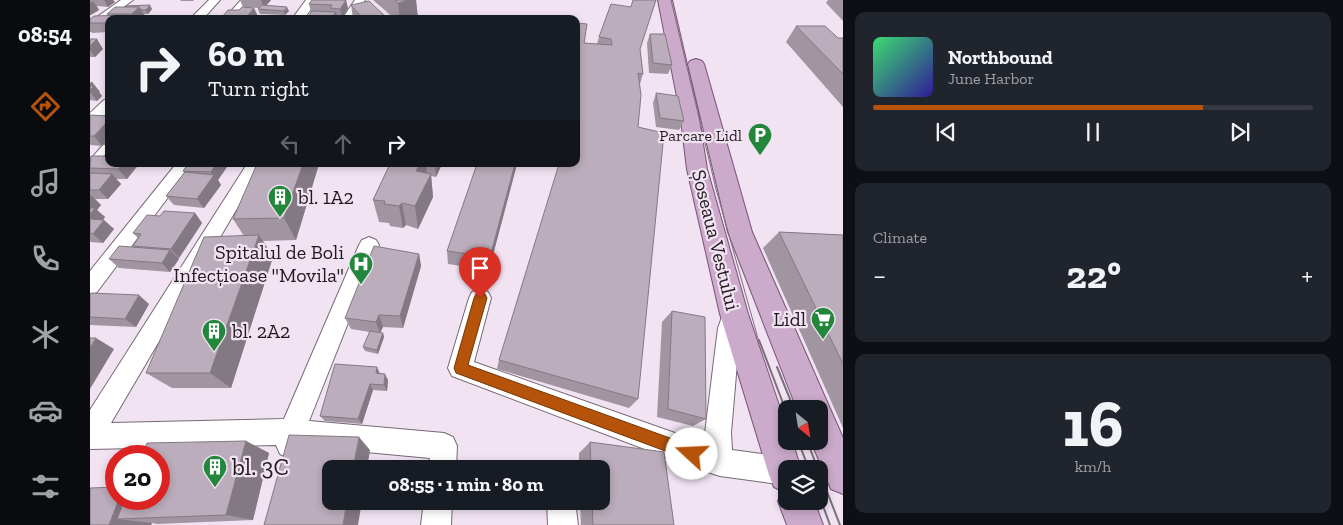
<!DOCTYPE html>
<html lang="en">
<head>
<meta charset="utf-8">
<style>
  :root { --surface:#171b24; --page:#20242c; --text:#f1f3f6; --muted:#9ea1a6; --line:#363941; --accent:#b45309 }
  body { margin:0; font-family:"Zilla Slab",serif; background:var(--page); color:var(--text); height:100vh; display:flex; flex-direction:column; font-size:19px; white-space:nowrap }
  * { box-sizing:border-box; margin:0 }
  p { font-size:16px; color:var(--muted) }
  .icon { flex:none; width:28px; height:28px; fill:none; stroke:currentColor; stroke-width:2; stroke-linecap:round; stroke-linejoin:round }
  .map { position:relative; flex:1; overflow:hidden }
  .side { display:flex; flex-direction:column; gap:12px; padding:12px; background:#0d0f14; width:500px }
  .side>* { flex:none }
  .hud { position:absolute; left:15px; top:15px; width:475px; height:152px; border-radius:10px; box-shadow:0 2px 8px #0003; background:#171b24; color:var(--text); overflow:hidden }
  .needle { width:32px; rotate:150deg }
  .fabs { position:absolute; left:688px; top:400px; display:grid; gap:10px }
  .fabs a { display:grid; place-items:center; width:50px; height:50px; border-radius:10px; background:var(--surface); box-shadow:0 2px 8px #0003; font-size:25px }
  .speed { position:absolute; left:15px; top:445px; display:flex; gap:10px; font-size:25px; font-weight:700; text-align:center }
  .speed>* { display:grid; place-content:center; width:65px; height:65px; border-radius:50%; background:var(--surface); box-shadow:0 2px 8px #0003; line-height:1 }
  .speed .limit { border:8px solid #d22; background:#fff; color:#111 }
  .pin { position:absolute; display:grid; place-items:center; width:42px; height:42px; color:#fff; margin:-51px -21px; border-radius:50% 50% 50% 0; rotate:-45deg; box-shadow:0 0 5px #0007 }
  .pin .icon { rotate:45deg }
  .me { position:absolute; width:55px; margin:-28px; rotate:290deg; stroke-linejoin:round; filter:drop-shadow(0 0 4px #0008) }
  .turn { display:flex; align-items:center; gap:18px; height:105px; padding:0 20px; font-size:22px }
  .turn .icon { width:65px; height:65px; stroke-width:2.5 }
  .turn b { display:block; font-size:35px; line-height:42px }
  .lanes { display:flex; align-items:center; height:48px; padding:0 20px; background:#0003; justify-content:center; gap:25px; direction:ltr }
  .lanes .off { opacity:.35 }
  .big { font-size:38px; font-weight:800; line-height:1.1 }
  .side .widget { flex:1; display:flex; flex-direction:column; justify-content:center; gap:8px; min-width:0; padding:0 18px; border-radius:10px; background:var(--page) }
  .side .dial { align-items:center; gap:0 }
  .dial b { font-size:65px; line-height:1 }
  .song { display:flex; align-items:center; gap:15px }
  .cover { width:60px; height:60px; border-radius:8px; background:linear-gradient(135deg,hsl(140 70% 55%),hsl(250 70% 35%)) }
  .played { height:5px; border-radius:2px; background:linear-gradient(90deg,var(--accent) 75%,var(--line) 75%) }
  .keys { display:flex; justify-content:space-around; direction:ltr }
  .heat { display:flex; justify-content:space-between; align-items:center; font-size:28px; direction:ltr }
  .trip { position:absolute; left:232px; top:460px; width:288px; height:50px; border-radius:10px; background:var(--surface); box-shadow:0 2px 8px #0003; font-weight:800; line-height:50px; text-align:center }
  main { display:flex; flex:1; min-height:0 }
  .tab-bar { display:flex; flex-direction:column; width:90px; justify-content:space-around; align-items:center; background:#090b0e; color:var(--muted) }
  .tab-bar .icon { width:35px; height:35px }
  .tab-bar .selected { color:var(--accent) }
  .tab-bar b { font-size:22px; color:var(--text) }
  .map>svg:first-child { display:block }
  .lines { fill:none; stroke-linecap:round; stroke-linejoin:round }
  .minor-casing { stroke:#766875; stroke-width:2 }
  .major-casing { stroke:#795378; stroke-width:2 }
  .minor { fill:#fff; fill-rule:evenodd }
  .major { fill:#cbaacb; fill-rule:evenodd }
  .tram-far1 { stroke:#7a7079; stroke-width:1 }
  .tram { stroke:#7a7079; stroke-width:2 }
  .wall { fill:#a195a1 }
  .shaded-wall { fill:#837983 }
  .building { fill:#bbadbb; stroke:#837983 }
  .route { fill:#b45309; stroke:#753606 }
  .labels { text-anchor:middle; stroke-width:4.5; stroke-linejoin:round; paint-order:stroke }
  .far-poi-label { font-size:16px; fill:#201a1f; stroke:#f2e3f2; text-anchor:end }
  .poi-label { font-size:20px; fill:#201a1f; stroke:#f2e3f2; text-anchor:start }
  .street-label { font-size:20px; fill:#201a1f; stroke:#f2e3f2 }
  .near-poi-label { font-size:24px; fill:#201a1f; stroke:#f2e3f2; text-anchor:start }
</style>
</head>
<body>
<main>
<nav class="tab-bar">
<b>08:54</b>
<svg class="icon selected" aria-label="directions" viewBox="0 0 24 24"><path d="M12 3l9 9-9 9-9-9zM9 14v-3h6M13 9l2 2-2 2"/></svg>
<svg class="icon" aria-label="music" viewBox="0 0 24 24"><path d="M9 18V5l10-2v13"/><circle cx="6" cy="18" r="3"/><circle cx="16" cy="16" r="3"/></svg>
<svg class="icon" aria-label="phone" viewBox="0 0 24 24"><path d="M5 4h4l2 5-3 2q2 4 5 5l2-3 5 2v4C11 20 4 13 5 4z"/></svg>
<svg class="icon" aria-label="climate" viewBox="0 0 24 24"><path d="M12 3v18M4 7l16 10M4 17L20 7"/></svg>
<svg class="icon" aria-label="car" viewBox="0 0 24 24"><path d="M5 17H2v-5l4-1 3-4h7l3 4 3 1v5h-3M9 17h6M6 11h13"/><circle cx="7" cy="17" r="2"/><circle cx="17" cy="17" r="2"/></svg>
<svg class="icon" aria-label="filters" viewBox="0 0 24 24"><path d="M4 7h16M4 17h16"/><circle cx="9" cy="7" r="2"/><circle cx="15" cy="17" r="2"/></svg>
</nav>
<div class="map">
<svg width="753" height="525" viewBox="0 0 753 525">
  <rect width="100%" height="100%" fill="#f2e3f2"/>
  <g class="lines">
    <defs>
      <g id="minor">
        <polygon points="31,0 43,0 4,29 0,31 0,22"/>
        <polygon points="119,0 130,0 113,19 100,19"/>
        <polygon points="151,0 162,0 146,19 134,19"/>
        <polygon points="216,0 227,0 214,19 202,19"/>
        <polygon points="265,0 275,0 264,19 252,19"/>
        <polygon points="19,99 19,111 5,124 0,126 0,113 14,100"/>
        <polygon points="19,144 19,159 6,174 0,176 0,160 13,145"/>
        <polygon points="86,164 103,164 7,292 0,295 0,271"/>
        <polygon points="157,164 173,164 21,423 194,419 269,245 272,240 279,237 286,240 289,245 219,421 354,433 363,437 367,446 366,469 338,469 340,458 212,446 208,454 199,458 190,454 186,445 0,449 0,410"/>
        <polygon points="390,289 398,292 401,298 384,362 616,444 615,433 628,328 635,309 643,306 651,309 654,316 650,328 641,433 642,450 695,457 705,461 708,469 696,469 695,485 630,476 602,467 362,376 358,368 379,298 382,292"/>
        <polygon points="334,501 362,501 361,525 331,525"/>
        <polygon points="457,501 485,501 488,525 458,525"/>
      </g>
      <g id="major">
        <polygon points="568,0 582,0 608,112 617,169 658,314 696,426 696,441 702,441 711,469 696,469 696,501 724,501 733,525 697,525 688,501 692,491 684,487 679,475 630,314 597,169 590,112"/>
        <polygon points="606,59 612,61 614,64 662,232 753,438 753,494 741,489 721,441 729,441 729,409 707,409 638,232 598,64 600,61"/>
      </g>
    </defs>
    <!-- minor casing -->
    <use href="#minor" class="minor-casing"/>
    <!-- major casing -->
    <use href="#major" class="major-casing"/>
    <!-- minor -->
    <use href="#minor" class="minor"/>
    <!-- major -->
    <use href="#major" class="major"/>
    <!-- tram-far1 -->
    <polyline class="tram-far1" points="581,0 626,189 669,342"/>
    <!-- tram -->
    <g class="tram">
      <polyline points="669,340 696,411"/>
      <polyline points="687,367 704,409"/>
      <polyline points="708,441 719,469"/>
      <polyline points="717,441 728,469"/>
      <polyline points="729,471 750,525"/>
      <polyline points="729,495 740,525"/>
    </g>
  </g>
  <!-- wall -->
  <g class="wall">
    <polygon points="0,0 23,0 25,2 18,7 7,6 9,10 0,15"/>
    <polygon points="90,0 104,0 103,1 91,1"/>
    <polygon points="150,0 181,0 176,6 199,11 195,15 170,14 168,9 169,8 153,7"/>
    <polygon points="222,0 258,8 252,18 247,17 247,19 217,19 221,12 219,4"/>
    <polygon points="283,0 326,0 328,19 305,19"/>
    <polygon points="738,0 753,0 753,21 736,3"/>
    <polygon points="521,4 550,49 553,74 550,84 548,127 548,399 539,408 407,369 409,360 486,164 486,23 494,43 507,44 509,37"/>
    <polygon points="261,5 298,19 263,19"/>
    <polygon points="25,7 62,9 58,14 54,14 55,16 52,19 19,19 19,32 2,33 0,30 0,19 18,15 17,14"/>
    <polygon points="164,8 168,17 166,19 132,19 132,17 149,10"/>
    <polygon points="706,26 748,38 753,38 753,107 696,42"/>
    <polygon points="560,34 582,65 578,74 559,73 557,43"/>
    <polygon points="0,39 13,49 5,57 0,57"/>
    <polygon points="0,82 2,82 10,92 9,92 12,96 7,101 0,100"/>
    <polygon points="566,93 594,121 589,130 566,127 563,103"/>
    <polygon points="0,115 19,116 19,147 15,143 12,146 0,145"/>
    <polygon points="0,157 19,164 49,164 37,179 26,179 31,184 18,199 5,199 11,205 7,210 15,217 13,220 24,229 13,243 0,242"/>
    <polygon points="139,164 128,180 131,185 114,208 84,205 76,196 94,173 93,171"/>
    <polygon points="167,164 229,164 206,240 173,241 183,257 141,388 82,388 56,373 154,236 143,219"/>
    <polygon points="300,164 352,164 346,177 341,176 343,197 328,229 316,225 313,228 300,226 299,223 289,222 283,200"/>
    <polygon points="427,164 399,270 358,264 357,251"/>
    <polygon points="105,213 112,223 89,258 88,258 89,259 80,272 29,268 19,259 44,247 43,246 48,238 43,233 70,216"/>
    <polygon points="689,232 753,235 753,428 673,248"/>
    <polygon points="329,254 331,266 313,328 293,327 290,333 293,333 294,337 288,354 275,351 273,347 280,332 261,329 255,318"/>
    <polygon points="0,294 59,304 46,327 0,325"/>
    <polygon points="582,311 616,419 603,426 567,417 572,322"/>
    <polygon points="290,374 298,380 297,391 283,390 272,424 235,421 230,416"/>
    <polygon points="156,441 179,453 163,520 67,524 62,523 61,525 0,525 26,499"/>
    <polygon points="500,442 584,525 491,525 490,501 511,501 511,469 489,469 489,453"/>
  </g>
  <!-- shaded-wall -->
  <g class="shaded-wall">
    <polygon points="14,0 23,0 25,2 18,7"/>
    <polygon points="171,0 181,0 174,8"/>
    <polygon points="256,0 258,8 252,18 250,9"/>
    <polygon points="319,0 326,0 328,19 310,19 308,3"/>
    <polygon points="3,1 9,10 1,15 0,14 0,3"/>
    <polygon points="60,5 62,9 58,14 56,10"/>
    <polygon points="49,7 55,16 52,19 45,19 42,14"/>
    <polygon points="197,7 199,11 195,15 194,11"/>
    <polygon points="164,8 168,17 166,19 155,19"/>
    <polygon points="246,12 247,19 241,19"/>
    <polygon points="37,15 39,19 33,19"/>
    <polygon points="7,39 13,49 5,57 0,50 0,46"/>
    <polygon points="2,82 10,92 9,92 12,96 7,101 0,92 0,84"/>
    <polygon points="19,120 19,139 12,146 4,136"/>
    <polygon points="33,164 49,164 37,179 28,169"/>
    <polygon points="126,164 139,164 128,180 131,185 114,208 107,199 123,177 121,172"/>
    <polygon points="213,164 229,164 206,240 194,218"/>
    <polygon points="330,164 336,164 337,176 326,171"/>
    <polygon points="345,164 352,164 346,177"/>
    <polygon points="425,164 427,164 399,270 400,257"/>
    <polygon points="22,174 31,184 18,199 9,190"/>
    <polygon points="341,174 343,197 328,229 325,206"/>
    <polygon points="1,195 11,205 7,210 15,217 7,228 0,222 0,197"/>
    <polygon points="312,203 316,225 313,228 309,206"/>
    <polygon points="105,213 112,223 89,258 81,249"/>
    <polygon points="14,220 24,229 13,243 3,234"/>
    <polygon points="169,235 183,257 141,388 120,373"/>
    <polygon points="80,250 89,259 80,272 72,263"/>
    <polygon points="329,254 331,266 313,328 310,316"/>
    <polygon points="49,295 59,304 46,327 35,319"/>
    <polygon points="289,315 293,327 290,333 286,322"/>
    <polygon points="293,333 294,337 288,354 287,350"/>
    <polygon points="6,338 24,349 0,389 0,348"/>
    <polygon points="287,367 290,374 286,373"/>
    <polygon points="295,374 298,380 297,391 294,385"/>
    <polygon points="280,384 283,390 272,424 268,419"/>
    <polygon points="269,437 280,450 277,469 263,469"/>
    <polygon points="156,441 179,453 163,520 136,515"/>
    <polygon points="29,499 69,499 27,519 62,523 61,525 19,525"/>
    <polygon points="257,501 272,501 268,525 253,525"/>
  </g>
  <!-- building -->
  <g class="building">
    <polygon points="222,0 256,0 250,9 240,8 242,5 219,4"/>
    <polygon points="305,0 319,0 308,3"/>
    <polygon points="543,0 566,0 550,49 553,74 548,73 551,95 548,127 574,133 548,399 409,360 469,164 486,164 486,108 489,101 486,101 486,23 497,24 494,43 522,45 521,39 509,37 521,4 541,7"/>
    <polygon points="279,1 298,19 273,19 261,5"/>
    <polygon points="60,5 56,10 51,10 49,7 34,7 35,6"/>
    <polygon points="172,5 197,7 194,11 168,9"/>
    <polygon points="25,7 49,7 42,14 17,14"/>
    <polygon points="152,7 164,8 155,19 141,19 142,17 132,17 138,10 149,10"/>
    <polygon points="222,11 246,12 241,19 217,19"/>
    <polygon points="37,15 33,19 19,19 19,23 0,23 0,19 4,16"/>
    <polygon points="706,26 735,26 748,38 753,38 753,74"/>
    <polygon points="560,34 575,34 582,65 563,63"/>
    <polygon points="0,39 7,39 0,46"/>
    <polygon points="0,86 4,86 0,90"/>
    <polygon points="566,93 588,96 594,121 570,118"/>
    <polygon points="0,115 19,116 19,120 4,136 0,136"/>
    <polygon points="19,139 19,143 15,143"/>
    <polygon points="19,151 19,164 33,164 28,169 0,168 1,156 14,156"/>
    <polygon points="98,164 126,164 121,172 93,171"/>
    <polygon points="167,164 213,164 194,218 143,219"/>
    <polygon points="300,164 330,164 326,171 341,174 325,206 312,203 309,206 294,204 295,201 283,200"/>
    <polygon points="387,164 425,164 400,257 357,251"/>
    <polygon points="95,172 124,175 107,199 76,196"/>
    <polygon points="0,173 22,174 9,190 0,190"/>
    <polygon points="0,208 5,208 0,214"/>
    <polygon points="74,211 105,213 81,249 43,246 51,234 43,233 57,215 70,216"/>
    <polygon points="0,219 14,220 3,234 0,233"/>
    <polygon points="689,232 753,235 753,364"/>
    <polygon points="169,235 120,373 56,373 114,237"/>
    <polygon points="29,246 80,250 72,263 19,259"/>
    <polygon points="284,246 329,254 310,316 289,315 286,322 255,318"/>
    <polygon points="1,293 49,295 35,319 0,317 0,294"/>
    <polygon points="582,311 615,317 616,419 578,409"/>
    <polygon points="280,331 293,333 287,350 273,347"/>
    <polygon points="0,338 6,338 0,348"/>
    <polygon points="245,364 287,367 286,373 295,374 294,385 280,384 268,419 230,416"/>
    <polygon points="199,435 269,437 263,469 241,469 241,501 257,501 253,525 174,525"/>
    <polygon points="156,441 136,515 27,519 35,499 69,499 69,456 52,456 57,443"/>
    <polygon points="500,442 574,452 584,525 503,525 502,501 511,501 511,469 501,469"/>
    <polygon points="26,487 26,499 29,499 19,525 0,525 0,488"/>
  </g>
  <!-- route -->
  <polygon class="route" points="390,292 395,294 397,298 378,365 602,446 607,448 609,454 607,459 602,461 366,373 364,368 384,298 386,294"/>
  <!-- icons -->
  <defs>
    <symbol id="parking-pin" viewBox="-11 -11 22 30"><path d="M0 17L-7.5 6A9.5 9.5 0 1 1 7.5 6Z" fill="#23873b" stroke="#f2e3f2"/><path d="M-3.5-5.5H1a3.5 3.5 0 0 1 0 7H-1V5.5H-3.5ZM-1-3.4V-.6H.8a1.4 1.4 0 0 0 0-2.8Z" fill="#fff"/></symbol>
    <symbol id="building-pin" viewBox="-11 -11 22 30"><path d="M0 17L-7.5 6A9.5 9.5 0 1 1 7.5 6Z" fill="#23873b" stroke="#f2e3f2"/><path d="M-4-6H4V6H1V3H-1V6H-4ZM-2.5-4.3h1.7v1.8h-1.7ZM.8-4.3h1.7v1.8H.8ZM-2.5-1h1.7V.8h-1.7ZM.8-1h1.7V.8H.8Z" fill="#fff"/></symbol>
    <symbol id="hospital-pin" viewBox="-11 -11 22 30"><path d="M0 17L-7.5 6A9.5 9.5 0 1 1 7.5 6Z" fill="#23873b" stroke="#f2e3f2"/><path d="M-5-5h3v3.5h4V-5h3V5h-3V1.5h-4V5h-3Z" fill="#fff"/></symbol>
    <symbol id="supermarket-pin" viewBox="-11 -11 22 30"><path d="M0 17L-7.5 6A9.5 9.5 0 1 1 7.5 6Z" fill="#23873b" stroke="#f2e3f2"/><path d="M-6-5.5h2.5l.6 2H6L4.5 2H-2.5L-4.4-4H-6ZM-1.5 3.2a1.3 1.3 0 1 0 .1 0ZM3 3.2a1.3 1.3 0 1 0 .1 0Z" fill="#fff"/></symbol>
  </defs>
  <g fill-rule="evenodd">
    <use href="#parking-pin" x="656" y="121" width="28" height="38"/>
    <use href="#building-pin" x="176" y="183" width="28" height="38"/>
    <use href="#hospital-pin" x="257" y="250" width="28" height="38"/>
    <use href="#supermarket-pin" x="719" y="305" width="28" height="38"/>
    <use href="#building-pin" x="110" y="317" width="28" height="38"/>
    <use href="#building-pin" x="111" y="453" width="28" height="38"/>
  </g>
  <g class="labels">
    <!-- far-poi labels -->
    <g class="far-poi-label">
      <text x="652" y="141">Parcare Lidl</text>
    </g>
    <!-- poi labels -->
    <g class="poi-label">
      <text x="208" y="204">bl. 1A2</text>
      <text x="254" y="259" text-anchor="end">Spitalul de Boli<tspan x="254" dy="23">Infecțioase "Movila"</tspan></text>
      <text x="716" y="326" text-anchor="end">Lidl</text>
      <text x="142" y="338">bl. 2A2</text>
    </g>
    <!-- street labels -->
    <g class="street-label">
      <text transform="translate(626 240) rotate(76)" y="7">Șoseaua Vestului</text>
    </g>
    <!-- near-poi labels -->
    <g class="near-poi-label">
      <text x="142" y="475">bl. 3C</text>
    </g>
  </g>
</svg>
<div class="fabs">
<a><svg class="needle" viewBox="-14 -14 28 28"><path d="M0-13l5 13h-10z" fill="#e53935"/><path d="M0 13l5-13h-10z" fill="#9ea1a6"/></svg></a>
<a><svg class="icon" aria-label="layers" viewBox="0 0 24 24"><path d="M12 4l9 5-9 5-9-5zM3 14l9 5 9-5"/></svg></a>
</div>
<div class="speed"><div class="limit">20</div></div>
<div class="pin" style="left:390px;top:298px;background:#d93025"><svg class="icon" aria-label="arrive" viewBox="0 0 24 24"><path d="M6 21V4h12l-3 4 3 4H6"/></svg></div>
<svg class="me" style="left:602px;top:454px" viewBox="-20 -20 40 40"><circle r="19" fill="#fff"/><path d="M0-13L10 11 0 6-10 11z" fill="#b45309"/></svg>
<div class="trip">08:55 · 1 min · 80 m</div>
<div class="hud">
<div class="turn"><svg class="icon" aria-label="right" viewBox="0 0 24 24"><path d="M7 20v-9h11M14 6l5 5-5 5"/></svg><div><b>60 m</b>Turn right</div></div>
<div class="lanes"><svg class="icon off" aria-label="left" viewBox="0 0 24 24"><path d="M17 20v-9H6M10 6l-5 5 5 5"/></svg><svg class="icon off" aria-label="ahead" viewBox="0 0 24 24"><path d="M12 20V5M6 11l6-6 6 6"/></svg><svg class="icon" aria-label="right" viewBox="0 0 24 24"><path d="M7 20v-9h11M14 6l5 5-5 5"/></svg></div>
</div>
</div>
<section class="side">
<div class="widget">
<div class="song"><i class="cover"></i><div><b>Northbound</b><p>June Harbor</p></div></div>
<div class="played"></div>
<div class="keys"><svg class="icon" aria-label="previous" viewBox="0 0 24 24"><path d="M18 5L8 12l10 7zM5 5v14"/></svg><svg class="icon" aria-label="pause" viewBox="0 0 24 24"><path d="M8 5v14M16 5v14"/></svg><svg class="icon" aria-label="next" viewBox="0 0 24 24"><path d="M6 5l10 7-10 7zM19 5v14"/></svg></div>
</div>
<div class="widget"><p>Climate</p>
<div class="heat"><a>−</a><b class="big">22°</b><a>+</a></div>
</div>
<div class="widget dial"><b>16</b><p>km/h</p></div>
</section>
</main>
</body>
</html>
